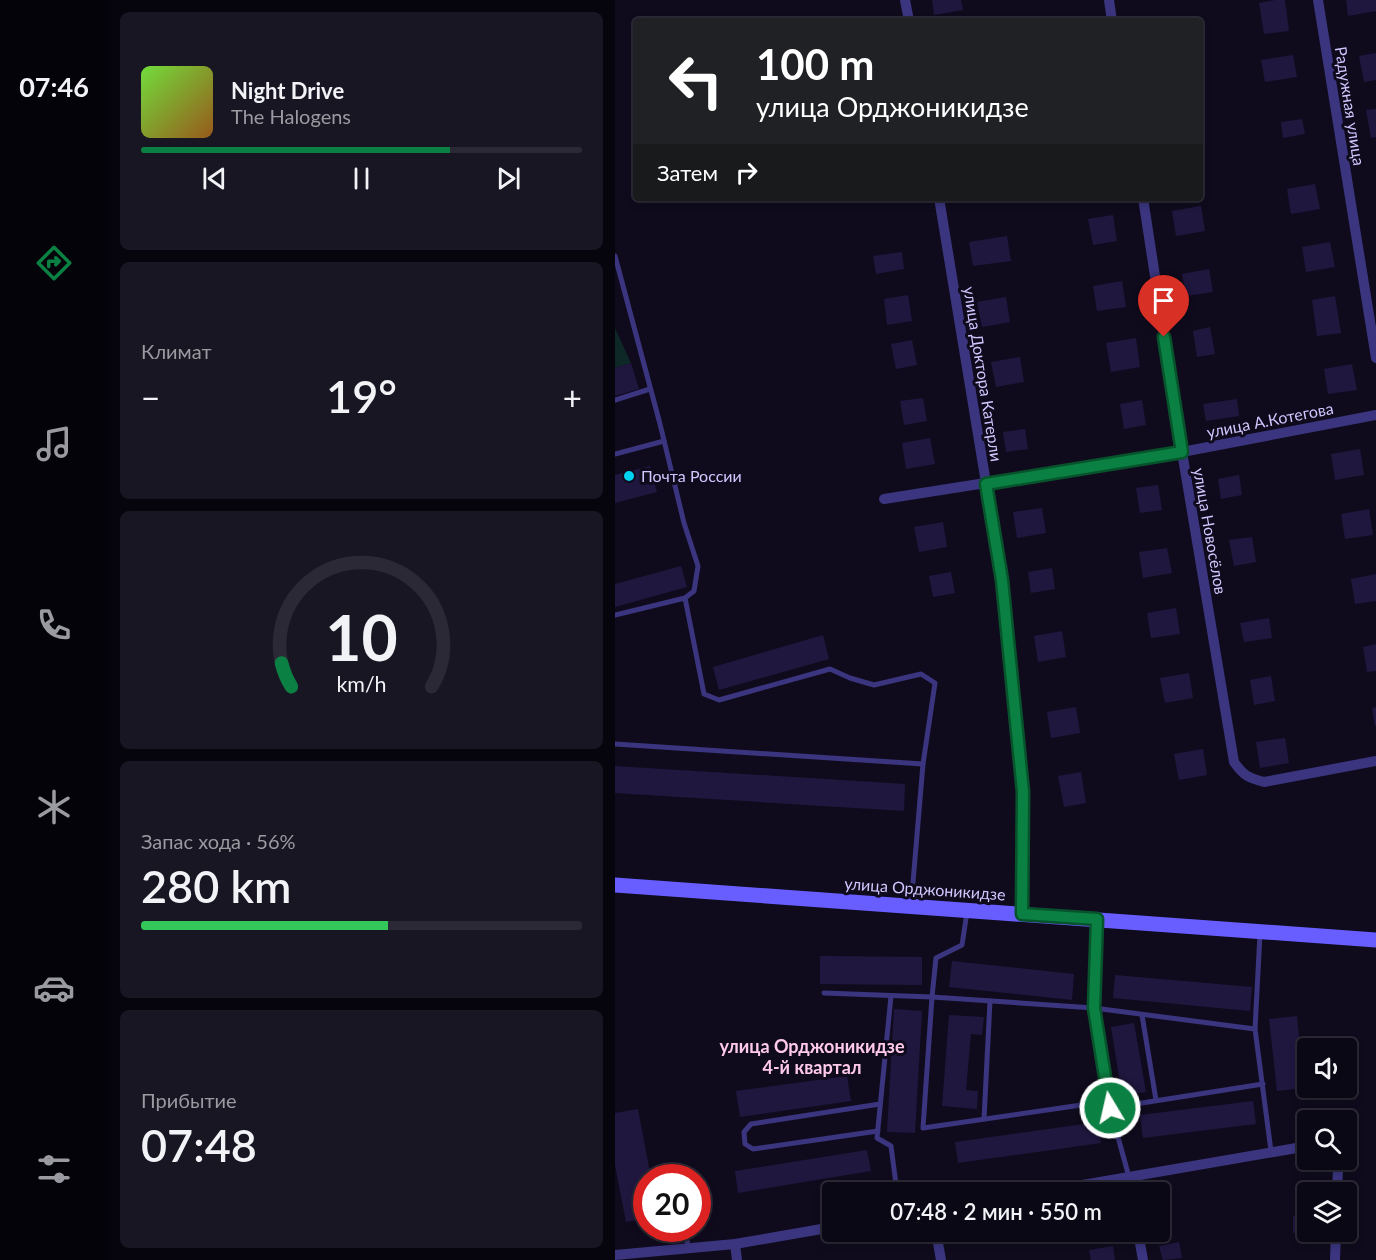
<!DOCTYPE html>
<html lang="ru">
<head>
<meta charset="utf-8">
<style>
  :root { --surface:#0b0816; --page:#191623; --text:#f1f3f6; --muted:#9a9aa1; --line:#2b2935; --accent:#0b8043 }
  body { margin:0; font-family:Lato,sans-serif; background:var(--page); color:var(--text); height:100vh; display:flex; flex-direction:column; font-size:22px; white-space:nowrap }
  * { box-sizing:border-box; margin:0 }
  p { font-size:20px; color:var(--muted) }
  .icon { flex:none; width:33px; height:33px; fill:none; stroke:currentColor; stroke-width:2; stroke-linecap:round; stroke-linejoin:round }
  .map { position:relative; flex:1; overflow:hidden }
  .panel { display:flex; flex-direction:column; gap:12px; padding:12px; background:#06040c; width:507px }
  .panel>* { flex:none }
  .top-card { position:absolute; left:18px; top:18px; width:570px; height:183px; border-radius:6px; box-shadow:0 3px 9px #0003,0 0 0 2px var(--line); background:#202124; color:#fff; overflow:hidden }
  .fabs { position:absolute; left:682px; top:1038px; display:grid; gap:12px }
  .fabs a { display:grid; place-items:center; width:60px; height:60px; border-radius:6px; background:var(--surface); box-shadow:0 3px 9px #0003,0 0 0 2px var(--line); font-size:30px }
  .speed { position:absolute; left:18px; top:1164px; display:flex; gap:12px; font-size:30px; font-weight:700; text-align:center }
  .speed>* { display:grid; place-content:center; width:78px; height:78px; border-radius:50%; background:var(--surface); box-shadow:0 3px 9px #0003,0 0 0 2px var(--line); line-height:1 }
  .speed .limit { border:9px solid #d22; background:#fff; color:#111 }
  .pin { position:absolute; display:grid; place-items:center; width:51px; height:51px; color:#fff; margin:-62px -26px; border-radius:50% 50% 50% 0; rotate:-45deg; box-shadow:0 0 6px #0007 }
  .pin .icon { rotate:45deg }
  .me { position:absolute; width:66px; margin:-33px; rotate:351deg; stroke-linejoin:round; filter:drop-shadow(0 0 4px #0008) }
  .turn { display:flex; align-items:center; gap:21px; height:126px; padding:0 24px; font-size:27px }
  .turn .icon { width:78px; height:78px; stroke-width:2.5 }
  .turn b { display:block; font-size:42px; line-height:51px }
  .then { display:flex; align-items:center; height:57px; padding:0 24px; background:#0003; gap:12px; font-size:22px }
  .big { font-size:45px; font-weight:600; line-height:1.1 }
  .panel .card { flex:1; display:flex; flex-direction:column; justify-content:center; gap:9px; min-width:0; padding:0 21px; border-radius:9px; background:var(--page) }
  .panel .dial { align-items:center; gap:0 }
  .dial svg { height:156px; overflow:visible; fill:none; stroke:var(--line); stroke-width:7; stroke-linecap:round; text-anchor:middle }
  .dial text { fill:var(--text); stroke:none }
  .song { display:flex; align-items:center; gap:18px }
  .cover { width:72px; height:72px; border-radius:9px; background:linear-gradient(135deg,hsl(100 70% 55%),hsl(30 70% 35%)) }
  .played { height:6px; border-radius:3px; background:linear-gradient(90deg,var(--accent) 70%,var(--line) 70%) }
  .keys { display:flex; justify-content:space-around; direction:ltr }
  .heat { display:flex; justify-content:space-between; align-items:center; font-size:33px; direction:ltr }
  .charge { height:9px; border-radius:4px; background:linear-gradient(90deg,#34c759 56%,var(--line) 0) }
  .trip { position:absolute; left:207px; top:1182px; width:348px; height:60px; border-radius:6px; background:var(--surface); box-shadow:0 3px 9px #0003,0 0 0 2px var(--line); font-weight:600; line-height:60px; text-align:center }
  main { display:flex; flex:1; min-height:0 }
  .tabs { display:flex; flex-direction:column; width:108px; justify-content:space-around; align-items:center; background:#040309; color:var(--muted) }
  .tabs .icon { width:42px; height:42px }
  .tabs .current { color:var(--accent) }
  .tabs b { font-size:27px; color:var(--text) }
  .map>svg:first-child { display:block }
  .green { fill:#0e2727 }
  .building { fill:#20173f }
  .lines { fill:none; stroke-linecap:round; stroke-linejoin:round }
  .service { stroke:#3a357e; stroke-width:5 }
  .minor { stroke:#3a357e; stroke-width:10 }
  .secondary { stroke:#685eff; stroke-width:15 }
  .route-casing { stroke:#07532c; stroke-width:15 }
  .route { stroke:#0b8043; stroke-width:10 }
  .poi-dot { fill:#00d2f2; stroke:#0f0b1d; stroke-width:2 }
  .labels { text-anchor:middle; stroke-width:6; stroke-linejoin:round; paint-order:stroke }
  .street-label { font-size:16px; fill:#d0c7ff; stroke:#0f0b1d }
  .poi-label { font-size:16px; fill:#d0c7ff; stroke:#0f0b1d; text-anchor:start }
  .neighbourhood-label { font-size:18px; font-weight:bold; fill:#ffc9ea; stroke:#0f0b1d }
</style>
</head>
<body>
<main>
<nav class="tabs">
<b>07:46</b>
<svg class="icon current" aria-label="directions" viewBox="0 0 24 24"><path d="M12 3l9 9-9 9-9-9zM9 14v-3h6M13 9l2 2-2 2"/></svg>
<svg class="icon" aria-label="music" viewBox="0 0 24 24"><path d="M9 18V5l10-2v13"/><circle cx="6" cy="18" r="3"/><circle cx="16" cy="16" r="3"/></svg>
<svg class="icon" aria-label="phone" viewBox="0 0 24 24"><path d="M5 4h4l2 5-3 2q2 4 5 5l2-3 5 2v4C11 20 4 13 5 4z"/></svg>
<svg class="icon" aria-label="climate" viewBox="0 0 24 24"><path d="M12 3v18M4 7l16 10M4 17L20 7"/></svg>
<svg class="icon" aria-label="car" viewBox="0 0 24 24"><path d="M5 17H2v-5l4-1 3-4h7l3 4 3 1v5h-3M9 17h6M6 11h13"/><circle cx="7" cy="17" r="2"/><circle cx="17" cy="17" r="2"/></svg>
<svg class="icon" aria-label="filters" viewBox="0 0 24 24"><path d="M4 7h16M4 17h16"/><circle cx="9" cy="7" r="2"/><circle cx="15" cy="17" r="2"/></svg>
</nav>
<section class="panel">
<div class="card">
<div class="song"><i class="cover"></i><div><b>Night Drive</b><p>The Halogens</p></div></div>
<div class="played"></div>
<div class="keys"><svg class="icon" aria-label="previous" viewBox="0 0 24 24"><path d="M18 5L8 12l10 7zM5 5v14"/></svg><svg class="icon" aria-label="pause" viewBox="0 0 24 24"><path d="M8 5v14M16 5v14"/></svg><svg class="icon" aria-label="next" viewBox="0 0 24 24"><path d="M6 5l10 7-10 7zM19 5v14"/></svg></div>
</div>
<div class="card"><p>Климат</p>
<div class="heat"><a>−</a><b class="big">19°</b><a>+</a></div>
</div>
<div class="card dial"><svg viewBox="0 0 100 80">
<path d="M14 69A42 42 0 1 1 86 69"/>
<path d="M14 69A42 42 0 0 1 9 57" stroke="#0b8043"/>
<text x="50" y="56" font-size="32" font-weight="700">10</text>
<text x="50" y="72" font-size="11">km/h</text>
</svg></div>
<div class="card"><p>Запас хода · 56%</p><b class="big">280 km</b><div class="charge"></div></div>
<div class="card"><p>Прибытие</p><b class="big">07:48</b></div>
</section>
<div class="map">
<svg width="761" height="1260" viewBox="0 0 761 1260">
  <rect width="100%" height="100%" fill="#0f0b1d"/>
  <!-- green -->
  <polygon class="green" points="0,328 16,363 0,368"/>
  <!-- building -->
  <g class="building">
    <polygon points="317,0 346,0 348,10 319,15"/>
    <polygon points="660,0 670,0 674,31 649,34 644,3"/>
    <polygon points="731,0 761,0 761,11 733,16"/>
    <polygon points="761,53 761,80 749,82 744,56"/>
    <polygon points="678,55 682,77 650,82 646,60"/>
    <polygon points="761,109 761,137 756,138 751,110"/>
    <polygon points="687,119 690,134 668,138 666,122"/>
    <polygon points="700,184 705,209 676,214 672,189"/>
    <polygon points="344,198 370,198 370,199 345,203"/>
    <polygon points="586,206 590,231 561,236 557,211"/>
    <polygon points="498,215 502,241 478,245 473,219"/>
    <polygon points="392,236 396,261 358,266 354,242"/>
    <polygon points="715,242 720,267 691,272 687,247"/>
    <polygon points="287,252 289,269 261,274 258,256"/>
    <polygon points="594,269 598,292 571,296 567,274"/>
    <polygon points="507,281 511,307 482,311 478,286"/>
    <polygon points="293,295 297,321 272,325 269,299"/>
    <polygon points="720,296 726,333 702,336 697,300"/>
    <polygon points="391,297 395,322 367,327 362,302"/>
    <polygon points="595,327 600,354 582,357 578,331"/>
    <polygon points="521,338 525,367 496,372 491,343"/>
    <polygon points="297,340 302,365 281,369 276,344"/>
    <polygon points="405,357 409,382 381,387 376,362"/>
    <polygon points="16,363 24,389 0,396 0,368"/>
    <polygon points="737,364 742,390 713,394 709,369"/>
    <polygon points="308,398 312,421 289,425 285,401"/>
    <polygon points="622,399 624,416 591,421 588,404"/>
    <polygon points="527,400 531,425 509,429 505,404"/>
    <polygon points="410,429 413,449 391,452 388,432"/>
    <polygon points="315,438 320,464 291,469 287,443"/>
    <polygon points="745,449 749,475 720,480 716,454"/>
    <polygon points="35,466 42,492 0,503 0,475"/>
    <polygon points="624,475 627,495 606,499 603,479"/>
    <polygon points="543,485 547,510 525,513 521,488"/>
    <polygon points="427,508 431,533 402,538 398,512"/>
    <polygon points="754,509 758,535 730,539 726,514"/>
    <polygon points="328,522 332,547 304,552 299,527"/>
    <polygon points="637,537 641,562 619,566 614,540"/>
    <polygon points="552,548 557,573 528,578 524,552"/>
    <polygon points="66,566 72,587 0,607 0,584"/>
    <polygon points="437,568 440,589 416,593 413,572"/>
    <polygon points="336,572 340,593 318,597 314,576"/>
    <polygon points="761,574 761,601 740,604 736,579"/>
    <polygon points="561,608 565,634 536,638 532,613"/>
    <polygon points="654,618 657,638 629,642 625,623"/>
    <polygon points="447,631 451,657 423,662 419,636"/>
    <polygon points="208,635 214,659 104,690 98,667"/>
    <polygon points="761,644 761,671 752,672 748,647"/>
    <polygon points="574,673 578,698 550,703 545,678"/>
    <polygon points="656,676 660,701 639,705 635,680"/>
    <polygon points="461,707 465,733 436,738 432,712"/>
    <polygon points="761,707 761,726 760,726 757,708"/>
    <polygon points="670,738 674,763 645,768 641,742"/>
    <polygon points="588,749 592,775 564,780 559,754"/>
    <polygon points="0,766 290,784 289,811 0,793"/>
    <polygon points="466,772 471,803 449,807 443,776"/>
    <polygon points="205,956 307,957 307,985 205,984"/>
    <polygon points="337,961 459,974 457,1000 334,987"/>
    <polygon points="500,975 637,987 635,1011 498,998"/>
    <polygon points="279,1009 307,1011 300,1133 272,1132"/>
    <polygon points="334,1015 369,1017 367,1035 356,1034 351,1090 363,1091 362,1109 327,1106"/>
    <polygon points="682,1016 689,1088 662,1091 654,1019"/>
    <polygon points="519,1023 531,1092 507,1096 496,1027"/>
    <polygon points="232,1076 236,1101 125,1117 121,1091"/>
    <polygon points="638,1101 641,1124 528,1138 525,1115"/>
    <polygon points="23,1109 36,1178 32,1178 32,1218 11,1222 0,1165 0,1113"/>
    <polygon points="483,1122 486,1143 343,1163 340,1142"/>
    <polygon points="252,1150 256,1171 123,1193 120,1171"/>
    <polygon points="678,1216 693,1216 693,1232 678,1233"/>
    <polygon points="564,1242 567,1258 548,1260 544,1246"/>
    <polygon points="498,1246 500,1260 476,1260 474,1250"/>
  </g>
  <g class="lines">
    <!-- service -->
    <g class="service">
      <polyline points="0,256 45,424 69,523 83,566 79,591 70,598 0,615"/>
      <polyline points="0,400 35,389"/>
      <polyline points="0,454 49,441"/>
      <polyline points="70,598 89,694 104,700 215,669 235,678 259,685 306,674 320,683 308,764 296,906"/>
      <polyline points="0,744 308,764"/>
      <polyline points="352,912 347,945 321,958 317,997 479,1008 495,1108 514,1177"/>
      <polyline points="482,920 479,1008 640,1029"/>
      <polyline points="645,934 640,1029 656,1151"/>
      <polyline points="209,993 317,997 308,1128 494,1101"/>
      <polyline points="276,996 262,1138 276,1146 282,1192"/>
      <polyline points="527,1015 541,1100"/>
      <polyline points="495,1108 648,1084"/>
      <polyline points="369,1119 375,1001"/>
      <polyline points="263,1131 138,1149 130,1144 129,1132 136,1124 265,1104"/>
      <polyline points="70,1228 73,1247"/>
    </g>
    <!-- minor -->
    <g class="minor">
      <polyline points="290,0 294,21"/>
      <polyline points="494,0 497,21"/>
      <polyline points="703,0 761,358"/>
      <polyline points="324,198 387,580 408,792 407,914"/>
      <path d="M528,198L567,452L619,762C628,775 633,778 649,782L761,761"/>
      <polyline points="269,499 567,452 761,415"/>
      <polyline points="721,1160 723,1169 722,1192"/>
      <polyline points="514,1178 517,1192"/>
      <polyline points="427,1192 693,1146"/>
      <polyline points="321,1232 326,1260"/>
      <polyline points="523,1232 528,1260"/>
      <polyline points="120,1244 122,1260"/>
      <polyline points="0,1255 120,1244 218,1227"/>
      <polyline points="720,1260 721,1232"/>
    </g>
    <!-- secondary -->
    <polyline class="secondary" points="0,885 761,940"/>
  </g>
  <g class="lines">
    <defs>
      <polyline id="route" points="495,1108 479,1008 482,919 407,914 408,792 387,580 371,484 567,452 549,337"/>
    </defs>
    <!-- route casing -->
    <use href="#route" class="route-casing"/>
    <!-- route -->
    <use href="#route" class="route"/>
  </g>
  <!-- markers -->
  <circle class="poi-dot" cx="14" cy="476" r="6"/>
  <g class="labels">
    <!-- street labels -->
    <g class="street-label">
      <text transform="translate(735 106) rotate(81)" y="6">Радужная улица</text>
      <text transform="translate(368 374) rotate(81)" y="6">улица Доктора Катерли</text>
      <text transform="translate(655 420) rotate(-11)" y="6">улица А.Котегова</text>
      <text transform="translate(595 531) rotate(80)" y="6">улица Новосёлов</text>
      <text transform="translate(310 889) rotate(4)" y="6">улица Орджоникидзе</text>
    </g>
    <!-- poi labels -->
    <g class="poi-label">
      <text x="26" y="482">Почта России</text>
    </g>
    <!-- neighbourhood labels -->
    <g class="neighbourhood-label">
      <text x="197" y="1053">улица Орджоникидзе<tspan x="197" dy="21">4-й квартал</tspan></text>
    </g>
  </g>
</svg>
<div class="fabs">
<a><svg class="icon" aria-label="sound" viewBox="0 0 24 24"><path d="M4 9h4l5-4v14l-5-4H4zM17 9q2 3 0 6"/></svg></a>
<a><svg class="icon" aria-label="search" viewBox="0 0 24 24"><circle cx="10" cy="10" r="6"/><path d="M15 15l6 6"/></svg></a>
<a><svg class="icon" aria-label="layers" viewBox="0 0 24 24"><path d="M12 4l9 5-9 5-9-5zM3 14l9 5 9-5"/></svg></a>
</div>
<div class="speed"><div class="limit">20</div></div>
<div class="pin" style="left:549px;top:337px;background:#d93025"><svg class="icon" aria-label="arrive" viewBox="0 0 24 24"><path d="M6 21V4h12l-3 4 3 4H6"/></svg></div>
<svg class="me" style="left:495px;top:1108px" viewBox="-20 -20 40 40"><circle r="17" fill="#0b8043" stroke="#fff" stroke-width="3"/><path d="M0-11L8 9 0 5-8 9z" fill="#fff"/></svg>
<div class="trip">07:48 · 2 мин · 550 m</div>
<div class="top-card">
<div class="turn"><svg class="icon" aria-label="left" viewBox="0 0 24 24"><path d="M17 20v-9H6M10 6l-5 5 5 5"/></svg><div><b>100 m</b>улица Орджоникидзе</div></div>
<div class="then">Затем<svg class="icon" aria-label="right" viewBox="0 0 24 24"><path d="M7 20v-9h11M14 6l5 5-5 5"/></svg></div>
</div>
</div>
</main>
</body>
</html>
